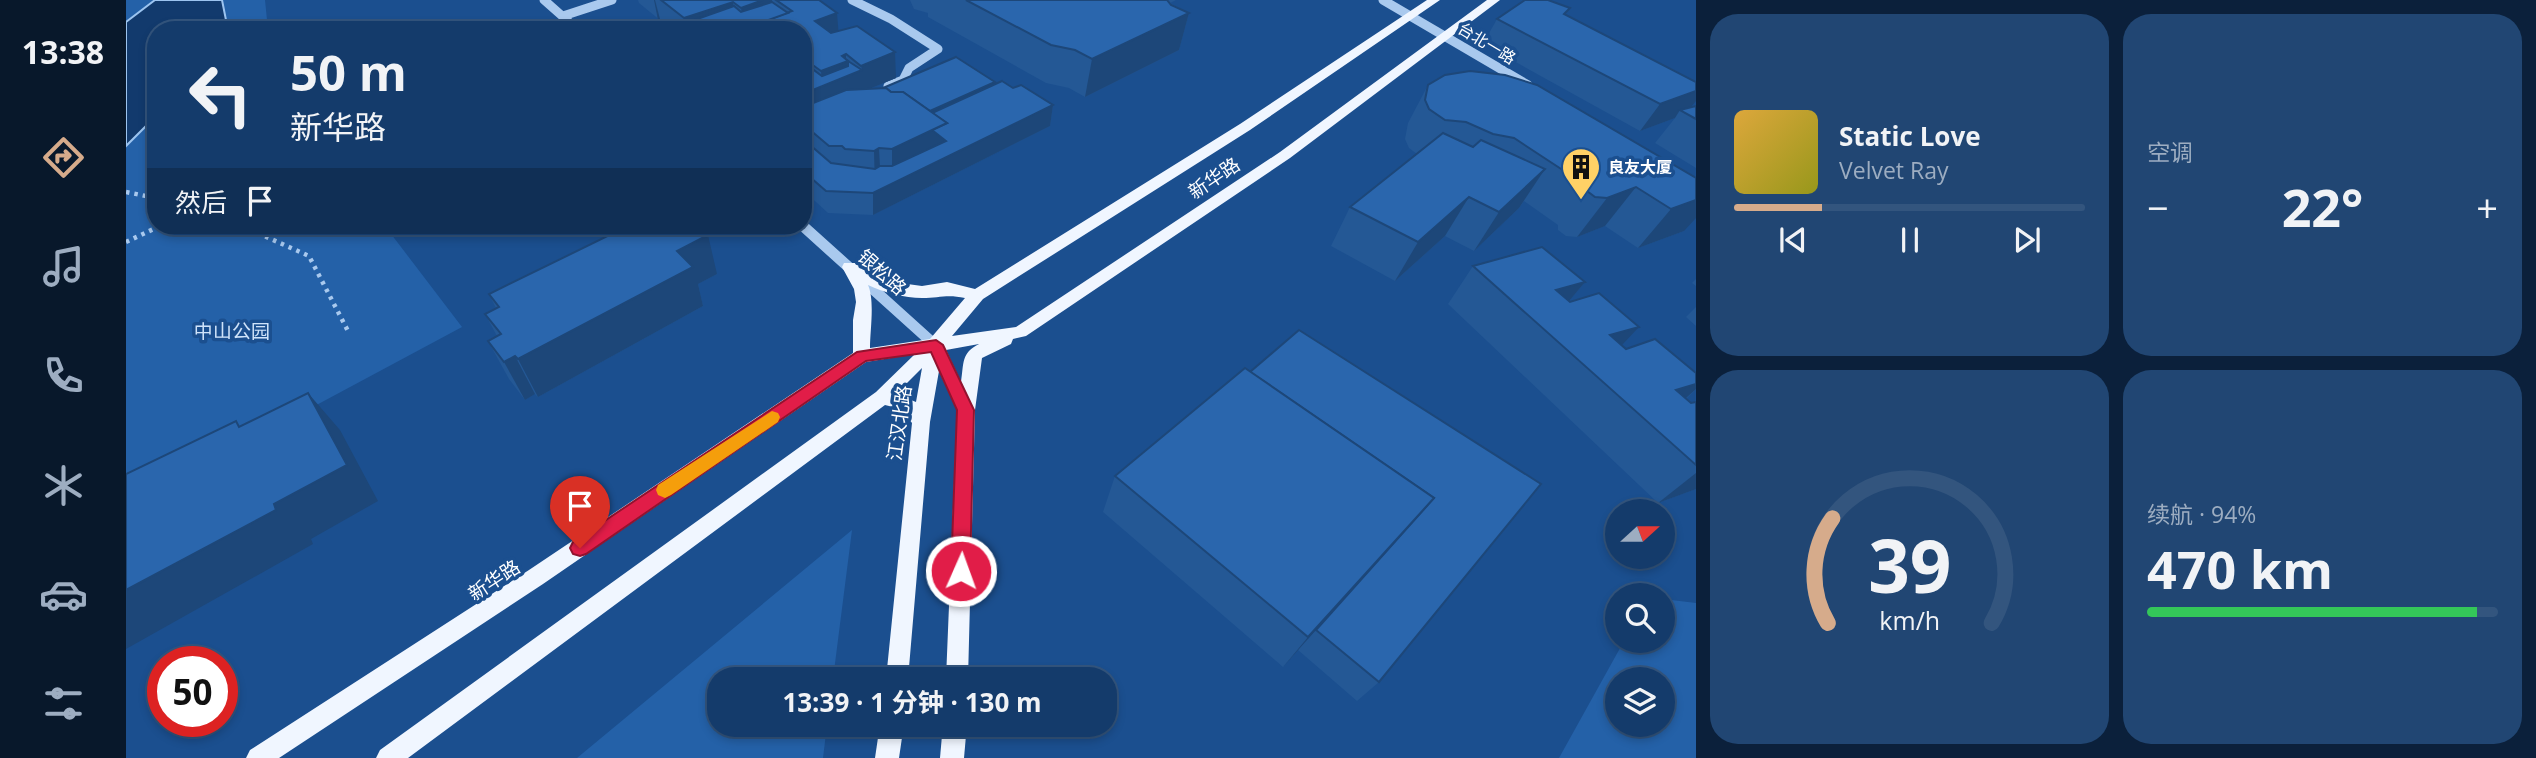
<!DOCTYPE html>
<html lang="zh">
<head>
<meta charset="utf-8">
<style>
  :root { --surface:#143b6b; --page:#214673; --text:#f1f3f6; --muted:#9dadc1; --line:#33557e; --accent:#d6ab8b }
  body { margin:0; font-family:"Open Sans","Noto Sans SC",sans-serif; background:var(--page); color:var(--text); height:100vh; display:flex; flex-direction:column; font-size:26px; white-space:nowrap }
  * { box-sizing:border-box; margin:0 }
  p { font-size:23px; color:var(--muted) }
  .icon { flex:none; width:38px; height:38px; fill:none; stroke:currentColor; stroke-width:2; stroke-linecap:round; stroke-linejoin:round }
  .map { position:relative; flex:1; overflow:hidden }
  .drawer { display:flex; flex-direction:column; gap:14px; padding:14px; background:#0b203b; width:840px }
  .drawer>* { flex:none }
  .banner { position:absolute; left:21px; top:21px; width:665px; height:214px; border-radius:28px; box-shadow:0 4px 10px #0003,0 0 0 2px var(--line); background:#143b6b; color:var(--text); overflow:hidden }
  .needle { width:46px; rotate:69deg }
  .controls { position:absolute; left:1479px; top:499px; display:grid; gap:14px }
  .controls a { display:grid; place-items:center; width:70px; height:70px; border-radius:50%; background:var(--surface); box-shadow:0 4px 10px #0003,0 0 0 2px var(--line); font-size:35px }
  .speed { position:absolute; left:21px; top:646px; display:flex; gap:14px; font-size:35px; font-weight:700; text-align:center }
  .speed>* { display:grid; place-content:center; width:91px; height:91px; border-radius:50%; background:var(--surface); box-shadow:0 4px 10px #0003,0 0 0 2px var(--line); line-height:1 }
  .speed .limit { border:10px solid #d22; background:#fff; color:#111 }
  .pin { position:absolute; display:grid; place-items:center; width:60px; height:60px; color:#fff; margin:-72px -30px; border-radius:50% 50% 50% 0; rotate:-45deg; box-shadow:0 0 7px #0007 }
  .pin .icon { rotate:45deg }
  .me { position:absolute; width:77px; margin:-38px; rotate:2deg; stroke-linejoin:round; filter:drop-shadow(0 0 5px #0008) }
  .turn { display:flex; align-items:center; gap:24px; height:147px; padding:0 28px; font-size:32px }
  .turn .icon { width:91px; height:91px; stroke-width:2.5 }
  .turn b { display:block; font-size:49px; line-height:60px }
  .then { display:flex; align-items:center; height:66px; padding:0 28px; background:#0003; gap:14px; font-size:26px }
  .big { font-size:52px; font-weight:700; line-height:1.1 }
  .drawer .tile { flex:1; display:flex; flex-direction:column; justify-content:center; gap:10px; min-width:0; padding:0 24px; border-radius:28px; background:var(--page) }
  .drawer .dial { align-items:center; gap:0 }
  .dial svg { height:182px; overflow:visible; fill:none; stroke:var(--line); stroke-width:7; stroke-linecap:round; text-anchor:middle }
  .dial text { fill:var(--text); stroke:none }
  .song { display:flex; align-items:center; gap:21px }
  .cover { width:84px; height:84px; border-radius:10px; background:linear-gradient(135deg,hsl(40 70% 55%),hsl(60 70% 35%)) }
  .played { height:7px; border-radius:4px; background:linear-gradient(90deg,var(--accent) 25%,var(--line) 25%) }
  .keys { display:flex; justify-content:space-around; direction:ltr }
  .heat { display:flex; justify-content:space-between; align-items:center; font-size:38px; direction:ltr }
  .charge { height:10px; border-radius:5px; background:linear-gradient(90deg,#34c759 94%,var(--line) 0) }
  .drawer .tiles { flex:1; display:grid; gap:14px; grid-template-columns:repeat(2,1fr) }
  .trip { position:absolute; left:581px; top:667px; width:410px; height:70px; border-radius:28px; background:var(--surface); box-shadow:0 4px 10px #0003,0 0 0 2px var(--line); font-weight:700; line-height:70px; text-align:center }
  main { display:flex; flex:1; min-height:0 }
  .menu { display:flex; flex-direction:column; width:126px; justify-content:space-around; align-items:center; background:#08182b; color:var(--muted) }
  .menu .icon { width:49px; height:49px }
  .menu .on { color:var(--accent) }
  .menu b { font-size:32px; color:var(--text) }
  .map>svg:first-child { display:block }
  .green { fill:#2461a8; fill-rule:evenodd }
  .water { fill:#123a6d; stroke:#9cc4f0; stroke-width:2 }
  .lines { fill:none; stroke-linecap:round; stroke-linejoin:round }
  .path { stroke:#a9c9ee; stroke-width:4.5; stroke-dasharray:3.5 5; stroke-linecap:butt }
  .minor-far1 { stroke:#a9c9ee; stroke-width:9 }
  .minor { stroke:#a9c9ee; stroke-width:11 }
  .major { fill:#f0f6ff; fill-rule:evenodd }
  .wall { fill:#245895 }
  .shaded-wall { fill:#1d4779 }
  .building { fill:#2a66ad; stroke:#1d4779; stroke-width:2 }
  .route { fill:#e11d48; stroke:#92132f; stroke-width:2 }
  .slow { fill:#f59e0b }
  .labels { text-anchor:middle; stroke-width:7; stroke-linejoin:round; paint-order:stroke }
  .far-street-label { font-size:16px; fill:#fff; stroke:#1b4f8f }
  .far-poi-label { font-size:16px; font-weight:bold; fill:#fff; stroke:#1b4f8f; text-anchor:start }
  .street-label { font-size:19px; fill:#fff; stroke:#1b4f8f }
  .park-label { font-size:19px; fill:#cfe3fa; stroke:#1b4f8f }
</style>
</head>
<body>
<main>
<nav class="menu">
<b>13:38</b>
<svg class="icon on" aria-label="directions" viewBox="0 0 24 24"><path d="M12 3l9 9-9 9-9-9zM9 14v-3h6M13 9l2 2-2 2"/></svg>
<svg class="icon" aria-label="music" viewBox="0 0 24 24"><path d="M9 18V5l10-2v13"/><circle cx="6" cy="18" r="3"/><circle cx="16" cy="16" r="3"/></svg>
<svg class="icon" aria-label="phone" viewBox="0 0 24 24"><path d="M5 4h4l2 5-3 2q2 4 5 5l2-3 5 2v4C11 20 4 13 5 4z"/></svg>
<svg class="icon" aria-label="climate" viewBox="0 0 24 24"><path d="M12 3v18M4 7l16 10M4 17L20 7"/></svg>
<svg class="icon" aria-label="car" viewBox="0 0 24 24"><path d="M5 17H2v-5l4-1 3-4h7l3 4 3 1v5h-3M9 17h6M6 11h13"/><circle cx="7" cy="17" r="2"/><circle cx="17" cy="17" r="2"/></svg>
<svg class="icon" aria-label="filters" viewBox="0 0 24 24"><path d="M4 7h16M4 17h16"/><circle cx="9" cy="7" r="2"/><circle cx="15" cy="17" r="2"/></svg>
</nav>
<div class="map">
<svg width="1570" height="758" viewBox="0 0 1570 758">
  <rect width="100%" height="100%" fill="#1b4f8f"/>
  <!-- green -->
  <g class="green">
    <polygon points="0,0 139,0 142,30 30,30 30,226 259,226 336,327 0,507"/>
    <polygon points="726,530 707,679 593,679 593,724 701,725 697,758 451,758"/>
    <path d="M1537,599L1570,603V758H1433L1498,641L1536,640ZM1491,679H1536V724H1491Z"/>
  </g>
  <!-- water -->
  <polygon class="water" points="29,0 96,0 102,30 30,30 30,116 0,146 0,22"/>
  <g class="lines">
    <!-- path -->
    <g class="path">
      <polyline points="0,192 30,198"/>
      <polyline points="116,226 183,256 223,333"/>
      <polyline points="0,242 34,226"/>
    </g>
    <!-- minor-far1 -->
    <g class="minor-far1">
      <polyline points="418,0 452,30"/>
      <polyline points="726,0 765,19 812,49 783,68 777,80 762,86"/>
      <polyline points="1257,0 1402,85"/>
      <polyline points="437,16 486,0"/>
    </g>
    <!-- minor -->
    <polyline class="minor" points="677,226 809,345"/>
    <!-- major -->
    <g class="major">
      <path d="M1301,0H1314L1124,130L857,299L826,336L890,327L1154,152L1361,0H1374L1164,158L900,336L887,339L885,344L856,358L849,410L842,679H820L831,410L813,371L804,422L782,679H760L786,423L775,409L759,405L282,758H250L254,750L750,392L789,354L740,362L417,584L153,758H120L124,750L403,570L727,353V320L730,302L728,289L716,267L718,263H730L756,279L774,283L796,286L821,282L849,289L1114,124ZM742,285C756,292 779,298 796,298C813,298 821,294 839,298L804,339L744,348C744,330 749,301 742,285ZM853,344C835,353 838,363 835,382L820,350ZM796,368L790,402L770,394Z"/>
      <polygon points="754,724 778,724 773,758 749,758"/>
      <polygon points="817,724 841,724 838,758 814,758"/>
    </g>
  </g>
  <!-- wall -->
  <g class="wall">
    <polygon points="512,0 693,0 712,31 770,78 743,89 869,84 887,88 927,105 924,126 747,215 702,213 677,190 677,30 546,30 513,3"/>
    <polygon points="784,0 1050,0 1044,3 1063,13 1053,50 959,97 943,88 920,83 802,17 802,13 788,9"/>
    <polygon points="1440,15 1565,107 1570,106 1570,168 1529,143 1549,118 1514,131 1357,44 1371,19"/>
    <polygon points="1302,85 1570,178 1558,231 1512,248 1479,226 1451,237 1440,236 1432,230 1432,225 1398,201 1393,208 1348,251 1319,236 1269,281 1205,246 1224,207 1291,154 1283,148 1279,139 1282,123"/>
    <polygon points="496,226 591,274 572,284 577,306 412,397 409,394 399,400 383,379 362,341 371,336 359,314 370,308 363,294 497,229"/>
    <polygon points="1347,266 1459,282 1443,301 1500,349 1570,373 1570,389 1560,399 1565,403 1570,402 1570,489 1532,503 1322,304"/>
    <polygon points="1570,279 1570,286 1566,283"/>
    <polygon points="1570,307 1570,326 1560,317"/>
    <polygon points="1124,372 1253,682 1231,701 1172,650 1173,649 1157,667 977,512 989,476"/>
  </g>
  <!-- shaded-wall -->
  <g class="shaded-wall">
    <polygon points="528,0 529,0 534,19 532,20"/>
    <polygon points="637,0 646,0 649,22 634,23 618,30 615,8"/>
    <polygon points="607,2 611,27 559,25 558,18"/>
    <polygon points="711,13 713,38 689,21"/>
    <polygon points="1063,13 1053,50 959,97 966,59"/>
    <polygon points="769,52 770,78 677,116 677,94 696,86 695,71 716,56 720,54 720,61 722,61 736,70 735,66"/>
    <polygon points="869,82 868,89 778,123"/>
    <polygon points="1570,91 1570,101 1560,113 1554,110 1549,118 1514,131 1534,104"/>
    <polygon points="927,105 924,126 747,215 747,193 766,184 766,149 821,123"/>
    <polygon points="753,148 755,187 749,190 748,151"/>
    <polygon points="1419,169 1393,208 1348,251 1373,212"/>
    <polygon points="1510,187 1479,226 1451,237 1481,198"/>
    <polygon points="1343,197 1319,236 1269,281 1292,242"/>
    <polygon points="1570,200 1570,218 1558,231 1512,248 1545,209"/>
    <polygon points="582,235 591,274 572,284 577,306 412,397 392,359 551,251"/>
    <polygon points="1459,282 1428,319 1430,290"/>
    <polygon points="1513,327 1479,363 1484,335"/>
    <polygon points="389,356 409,394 399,400 378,362"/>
    <polygon points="1570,384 1570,389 1540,416 1550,390"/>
    <polygon points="182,393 214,430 252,501 185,539 187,544 0,649 0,590 148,504"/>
    <polygon points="1570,473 1570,489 1532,503"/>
    <polygon points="1308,498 1190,630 1157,667 1182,637"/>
  </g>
  <!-- building -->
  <g class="building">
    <polygon points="535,0 637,0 615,8 607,2 558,18"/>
    <polygon points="650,0 693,0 711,13 689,21 705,33 731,26 769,52 735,66 720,54 716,56 722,61 695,71 677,58 677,30 643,30 634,23 666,11"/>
    <polygon points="840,0 1041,0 1045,5 1063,13 966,59 949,50 925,45"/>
    <polygon points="1399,0 1422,0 1444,8 1438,14 1570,82 1570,91 1534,104 1371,19"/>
    <polygon points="646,2 662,13 634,23 634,28 637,30 565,30 557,24 608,6 615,12"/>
    <polygon points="830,57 869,82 804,111 777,92 765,92 760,88 757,88"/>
    <polygon points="722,61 736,70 677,94 677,62 696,76 722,66"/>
    <polygon points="1344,71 1379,75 1411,85 1570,178 1570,200 1545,209 1510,187 1481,198 1469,197 1461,191 1461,186 1388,138 1367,134 1340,122 1319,120 1303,109 1299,100 1302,85 1319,75"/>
    <polygon points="876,81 887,88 895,85 927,105 747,193 700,191 677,171 677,139 705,163 749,169 754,166 766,166 820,141 806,130 821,123 806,113"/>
    <polygon points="760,88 765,92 777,92 821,123 766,149 753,148 748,151 719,149 716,146 703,146 677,124 677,107 720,90"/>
    <polygon points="1570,106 1570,119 1554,110"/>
    <polygon points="1317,133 1347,147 1355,140 1419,169 1373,212 1343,197 1292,242 1224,207"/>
    <polygon points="496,226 573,226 582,235 551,251 567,267 392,359 389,356 378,362 362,341 375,334 359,314 373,307 363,294 498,228"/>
    <polygon points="1416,247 1459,282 1430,290 1444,302 1473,293 1513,327 1484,335 1500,349 1529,339 1570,373 1570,384 1550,390 1565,403 1570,402 1570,465 1347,266"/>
    <polygon points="1173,330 1415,484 1253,682 1190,630 1308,498 1124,372"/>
    <polygon points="1119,368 1308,498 1182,637 989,476"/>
    <polygon points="182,393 221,465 148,504 150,510 0,590 0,474 110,421 113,427"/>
  </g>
  <!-- route -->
  <polygon class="route" points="810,340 817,345 848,410 844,571 841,577 835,580 828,577 825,571 831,410 805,352 740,361 460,554 454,556 447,554 444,548 447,542 731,352"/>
  <!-- slow -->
  <polygon class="slow" points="646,411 652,413 654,417 652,422 545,495 539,498 532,495 530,490 532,485"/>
  <!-- icons -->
  <defs>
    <symbol id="building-pin" viewBox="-11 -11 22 30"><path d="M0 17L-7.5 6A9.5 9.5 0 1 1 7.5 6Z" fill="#ffd166" stroke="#1b4f8f"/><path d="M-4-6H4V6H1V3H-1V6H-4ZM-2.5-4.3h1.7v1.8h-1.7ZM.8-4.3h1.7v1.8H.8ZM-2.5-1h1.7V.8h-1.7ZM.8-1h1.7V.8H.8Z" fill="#111"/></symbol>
  </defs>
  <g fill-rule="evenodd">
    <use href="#building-pin" x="1433" y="145" width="44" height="60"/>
  </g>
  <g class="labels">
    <!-- far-street labels -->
    <g class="far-street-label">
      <text transform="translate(1361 43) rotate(31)" y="6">台北一路</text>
    </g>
    <!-- far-poi labels -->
    <g class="far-poi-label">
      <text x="1482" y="173">良友大厦</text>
    </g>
    <!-- street labels -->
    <g class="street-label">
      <text transform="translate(1088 178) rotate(-34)" y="7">新华路</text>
      <text transform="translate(756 272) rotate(42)" y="7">银松路</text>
      <text transform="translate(773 423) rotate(-82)" y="7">江汉北路</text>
      <text transform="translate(368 580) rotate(-33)" y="7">新华路</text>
    </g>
    <!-- park labels -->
    <g class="park-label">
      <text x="106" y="338">中山公园</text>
    </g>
  </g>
</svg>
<div class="controls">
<a><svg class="needle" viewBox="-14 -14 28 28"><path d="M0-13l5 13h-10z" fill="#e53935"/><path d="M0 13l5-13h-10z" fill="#9dadc1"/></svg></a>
<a><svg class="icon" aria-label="search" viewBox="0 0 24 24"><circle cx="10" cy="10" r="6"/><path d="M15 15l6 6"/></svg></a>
<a><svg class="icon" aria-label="layers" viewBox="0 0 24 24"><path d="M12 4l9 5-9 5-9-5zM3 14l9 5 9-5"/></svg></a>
</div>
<div class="speed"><div class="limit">50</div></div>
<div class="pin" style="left:454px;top:548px;background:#d93025"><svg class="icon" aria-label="arrive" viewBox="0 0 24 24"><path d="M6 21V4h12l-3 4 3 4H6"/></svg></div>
<svg class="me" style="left:835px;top:571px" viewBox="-20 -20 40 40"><circle r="17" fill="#e11d48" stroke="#fff" stroke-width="3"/><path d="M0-11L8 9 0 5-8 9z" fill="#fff"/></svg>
<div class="trip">13:39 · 1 分钟 · 130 m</div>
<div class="banner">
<div class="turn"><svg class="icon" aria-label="left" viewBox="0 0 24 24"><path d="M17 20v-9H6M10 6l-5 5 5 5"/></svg><div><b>50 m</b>新华路</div></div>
<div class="then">然后<svg class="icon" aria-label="arrive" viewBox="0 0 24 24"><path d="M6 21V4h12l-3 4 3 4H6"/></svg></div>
</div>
</div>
<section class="drawer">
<div class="tiles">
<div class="tile">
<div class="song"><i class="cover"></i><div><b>Static Love</b><p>Velvet Ray</p></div></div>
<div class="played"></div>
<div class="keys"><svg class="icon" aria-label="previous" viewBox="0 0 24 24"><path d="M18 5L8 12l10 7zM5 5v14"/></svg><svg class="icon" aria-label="pause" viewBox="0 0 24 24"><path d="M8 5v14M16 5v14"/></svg><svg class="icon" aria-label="next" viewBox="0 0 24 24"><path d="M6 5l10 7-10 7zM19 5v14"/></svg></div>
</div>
<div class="tile"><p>空调</p>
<div class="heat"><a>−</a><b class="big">22°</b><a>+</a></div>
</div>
<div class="tile dial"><svg viewBox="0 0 100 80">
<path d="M14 69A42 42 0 1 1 86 69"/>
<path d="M14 69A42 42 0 0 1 16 23" stroke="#d6ab8b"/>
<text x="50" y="56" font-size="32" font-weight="700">39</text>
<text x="50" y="72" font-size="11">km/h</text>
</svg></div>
<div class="tile"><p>续航 · 94%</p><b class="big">470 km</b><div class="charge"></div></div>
</div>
</section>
</main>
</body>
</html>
